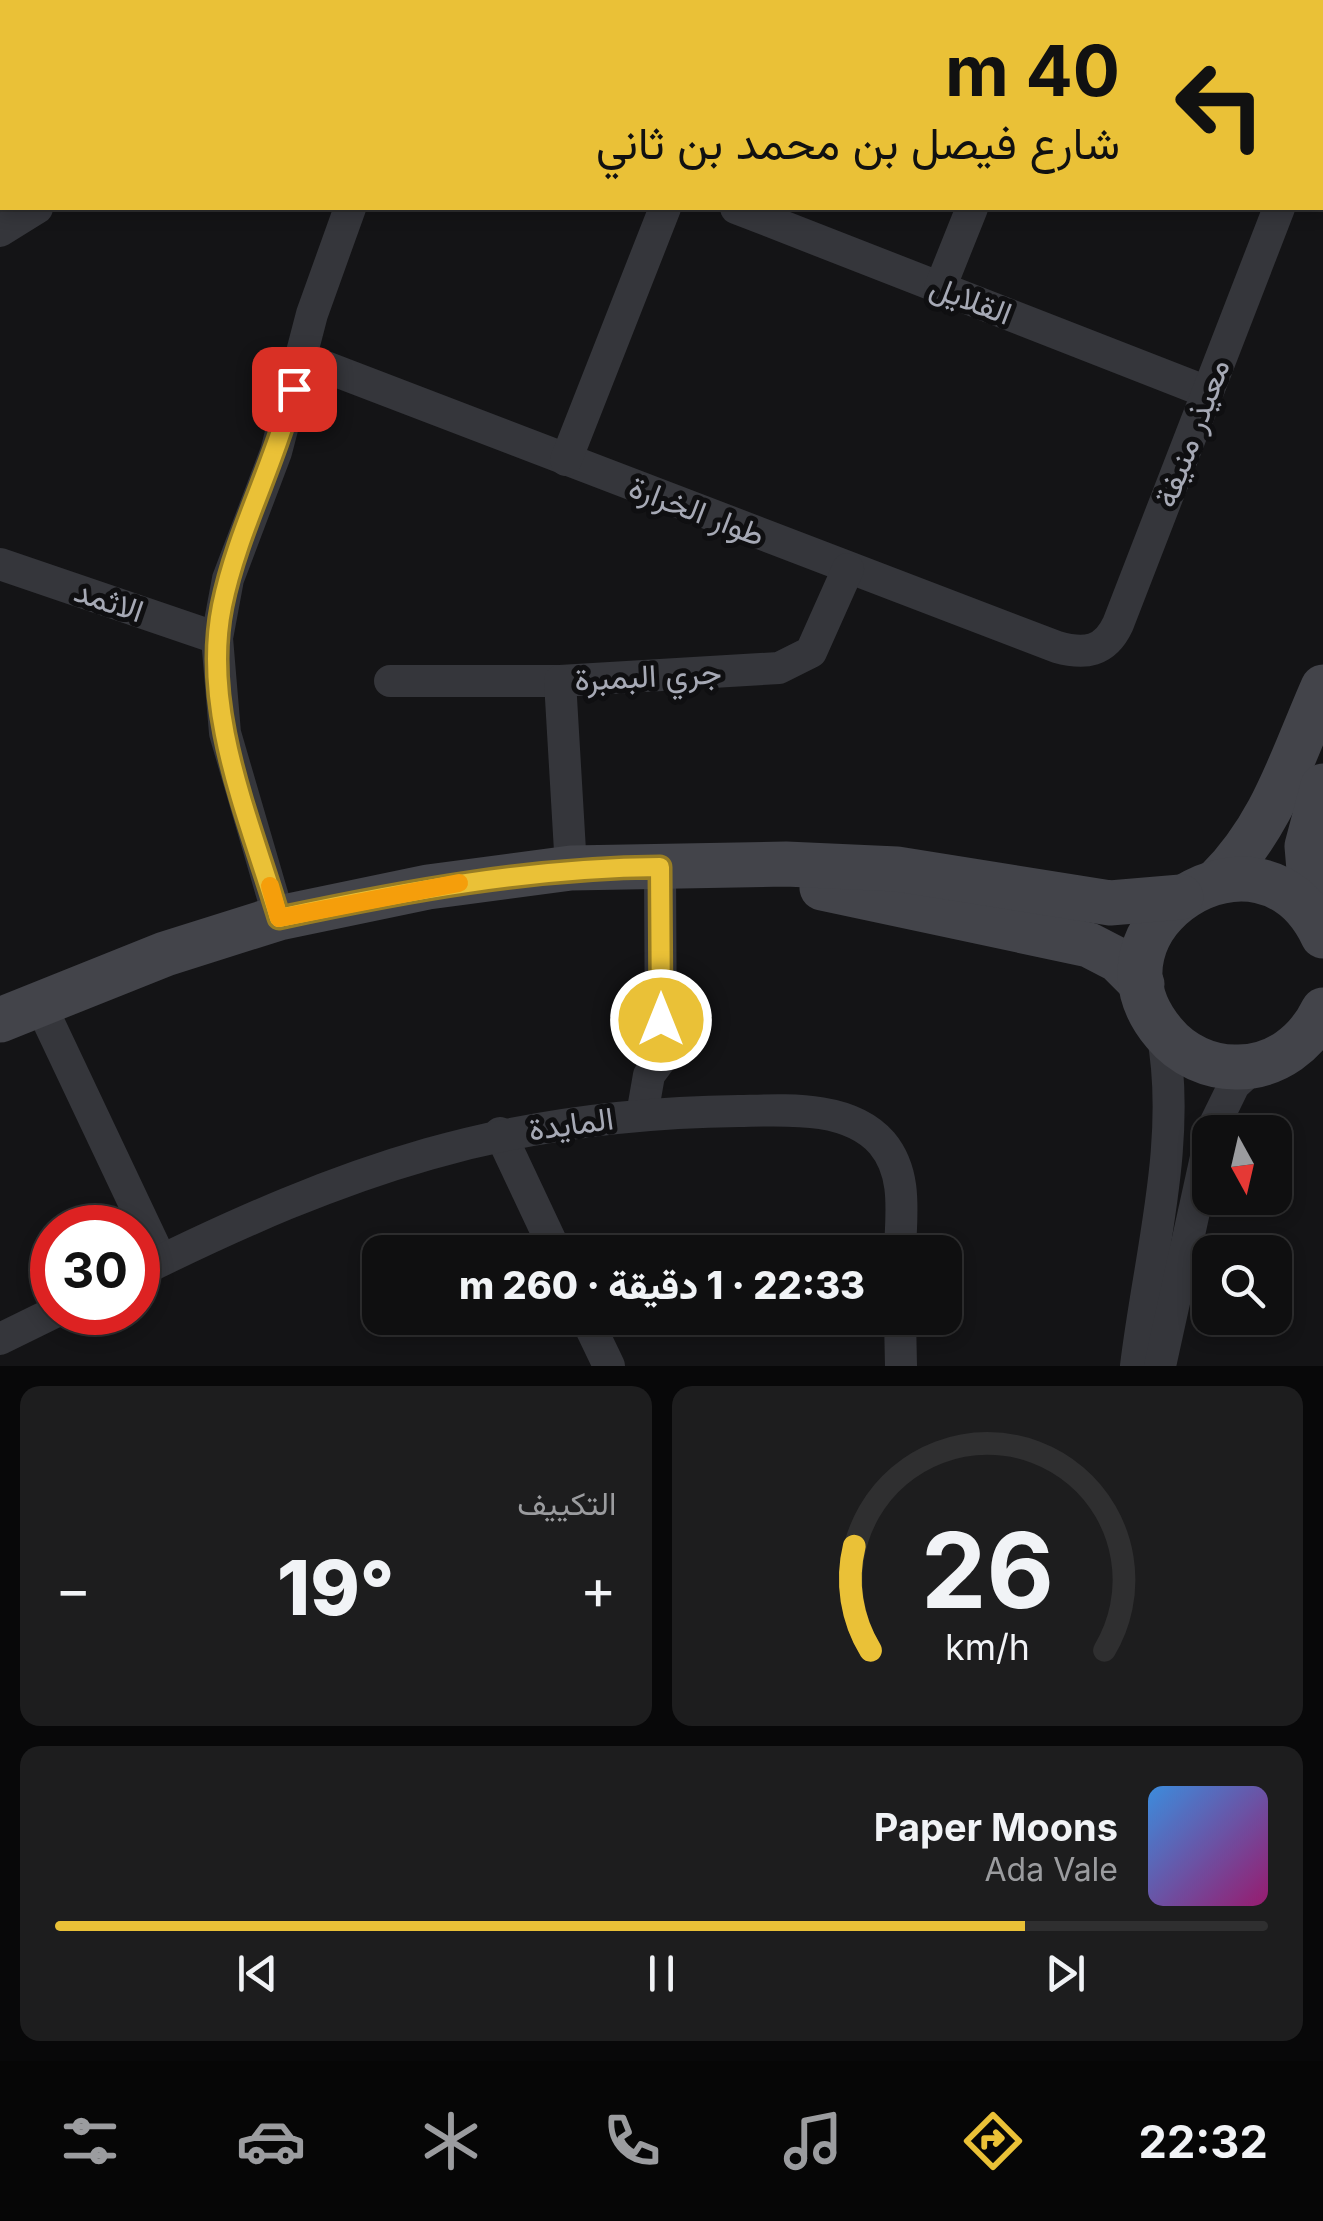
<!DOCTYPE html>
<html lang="ar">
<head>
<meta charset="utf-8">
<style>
  :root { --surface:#0f0f10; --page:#1d1d1e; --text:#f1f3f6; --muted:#9b9c9f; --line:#2f2f30; --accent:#eac137 }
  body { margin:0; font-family:Inter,Vazirmatn,sans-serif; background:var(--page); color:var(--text); direction:rtl; height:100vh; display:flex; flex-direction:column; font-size:38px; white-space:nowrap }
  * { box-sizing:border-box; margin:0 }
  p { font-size:32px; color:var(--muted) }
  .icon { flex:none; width:55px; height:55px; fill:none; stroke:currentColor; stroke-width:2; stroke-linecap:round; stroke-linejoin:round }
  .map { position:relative; height:1366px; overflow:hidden; direction:ltr }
  .sheet { display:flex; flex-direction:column; gap:20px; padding:20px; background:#080809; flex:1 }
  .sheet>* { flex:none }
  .top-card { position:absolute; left:0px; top:0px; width:1325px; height:210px; box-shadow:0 5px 15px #0003,0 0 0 2px var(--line); direction:rtl; background:#eac137; color:#111; overflow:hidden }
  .needle { width:65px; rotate:172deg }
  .fabs { position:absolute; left:1192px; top:1115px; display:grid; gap:20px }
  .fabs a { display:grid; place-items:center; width:100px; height:100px; border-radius:20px; background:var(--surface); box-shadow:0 5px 15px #0003,0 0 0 2px var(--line); font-size:50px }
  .speed { position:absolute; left:30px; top:1205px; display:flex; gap:20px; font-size:50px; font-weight:700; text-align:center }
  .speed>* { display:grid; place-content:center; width:130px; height:130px; border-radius:50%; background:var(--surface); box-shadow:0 5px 15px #0003,0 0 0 2px var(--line); line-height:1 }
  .speed .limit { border:15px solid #d22; background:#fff; color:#111 }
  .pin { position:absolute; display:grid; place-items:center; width:85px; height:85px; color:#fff; margin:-42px; border-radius:20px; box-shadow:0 5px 15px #0006 }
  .me { position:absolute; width:110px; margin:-55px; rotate:0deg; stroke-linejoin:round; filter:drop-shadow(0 0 8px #0008) }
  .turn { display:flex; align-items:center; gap:35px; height:210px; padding:0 40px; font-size:45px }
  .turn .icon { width:130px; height:130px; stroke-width:2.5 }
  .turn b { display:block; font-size:70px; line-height:85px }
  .big { font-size:75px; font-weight:800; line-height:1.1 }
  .sheet .widget { flex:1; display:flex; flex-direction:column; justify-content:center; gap:15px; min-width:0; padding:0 35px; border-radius:20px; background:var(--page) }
  .sheet .dial { align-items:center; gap:0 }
  .dial svg { height:260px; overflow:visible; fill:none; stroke:var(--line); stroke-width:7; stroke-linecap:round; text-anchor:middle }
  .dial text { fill:var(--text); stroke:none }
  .song { display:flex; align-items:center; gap:30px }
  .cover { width:120px; height:120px; border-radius:15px; background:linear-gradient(135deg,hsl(210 70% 55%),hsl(320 70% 35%)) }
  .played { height:10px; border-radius:5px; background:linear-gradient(90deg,var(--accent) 80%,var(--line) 80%) }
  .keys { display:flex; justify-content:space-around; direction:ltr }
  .heat { display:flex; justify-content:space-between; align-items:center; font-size:55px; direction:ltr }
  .sheet .tiles { flex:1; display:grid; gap:20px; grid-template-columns:1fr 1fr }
  .widget:last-child { grid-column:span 2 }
  .trip { position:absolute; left:362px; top:1235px; width:600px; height:100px; border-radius:20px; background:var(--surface); box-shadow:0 5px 15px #0003,0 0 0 2px var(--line); font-weight:800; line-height:100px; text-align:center; direction:rtl }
  .tab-bar { display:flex; height:160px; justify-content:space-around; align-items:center; background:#060606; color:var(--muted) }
  .tab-bar .icon { width:70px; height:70px }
  .tab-bar .selected { color:var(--accent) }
  .tab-bar b { font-size:45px; color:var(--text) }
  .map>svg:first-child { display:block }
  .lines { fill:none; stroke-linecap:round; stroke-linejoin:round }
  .street { stroke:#35363b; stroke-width:32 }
  .secondary { stroke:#43444a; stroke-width:45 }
  .route-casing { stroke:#987d24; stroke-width:25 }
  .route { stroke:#eac137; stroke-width:18 }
  .slow { stroke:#f59e0b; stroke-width:18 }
  .labels { text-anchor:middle; stroke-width:10; stroke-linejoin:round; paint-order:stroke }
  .street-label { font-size:32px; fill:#a6a9b5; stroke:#0f0f11 }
</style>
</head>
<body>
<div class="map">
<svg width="1323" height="1366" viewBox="0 0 1323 1366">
  <rect width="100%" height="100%" fill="#141416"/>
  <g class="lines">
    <!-- street -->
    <g class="street">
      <polyline points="162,0 169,2"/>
      <polyline points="124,2 125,0"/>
      <polyline points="425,2 426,0"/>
      <polyline points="741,2 742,0"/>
      <polyline points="1053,2 1054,0"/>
      <polyline points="1322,94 1323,92"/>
      <polyline points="736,208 1207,392"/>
      <polyline points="0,231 37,208"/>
      <polyline points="940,288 972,208"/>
      <path d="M302,358L1057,647C1085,655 1105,652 1118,624L1279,208"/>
      <polyline points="566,460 665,208"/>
      <polyline points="0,564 217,638"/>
      <polyline points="390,681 560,681 779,668 811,652 848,569"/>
      <polyline points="560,681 571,868"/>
      <polyline points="279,918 225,733 217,638 228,579 276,452 312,314 350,208"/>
      <polyline points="39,1002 161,1260"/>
      <polyline points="642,1115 649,1075 661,1059 660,867"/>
      <polyline points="1211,1132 1234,1085 1256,1065"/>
      <polyline points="500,1133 556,1252"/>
      <path d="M138,1272C346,1169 504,1114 739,1111C785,1110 849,1105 882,1143C908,1174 901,1215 900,1252"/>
      <polyline points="586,1318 609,1366"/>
      <polyline points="900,1318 901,1366"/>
      <polyline points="0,1339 55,1312"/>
      <path d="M1136,1366C1149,1257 1183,1139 1162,1032"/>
      <polyline points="1160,1366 1210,1139"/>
    </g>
    <!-- secondary -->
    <g class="secondary">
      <path d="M1217,881C1273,826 1292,757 1323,687"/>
      <polyline points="822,888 1089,945 1118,960 1142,984"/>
      <polyline points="1313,917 1307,846 1323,786"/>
      <path d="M1323,936C1261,805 1074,927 1164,1033C1182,1055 1210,1068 1238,1067C1276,1067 1307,1043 1323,1010"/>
      <polyline points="0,1020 165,954 279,918 428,887 571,868 786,864 897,869 1110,903 1181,897"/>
    </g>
  </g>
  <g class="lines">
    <defs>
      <path id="route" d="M294,389C275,463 237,532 222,606C201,711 250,820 279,918C406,891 530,868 660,867L661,1020"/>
    </defs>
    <!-- route casing -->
    <use href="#route" class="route-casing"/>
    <!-- route -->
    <use href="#route" class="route"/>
    <!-- slow -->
    <polyline class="slow" points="270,886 279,918 459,883"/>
  </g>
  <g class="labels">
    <!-- street labels -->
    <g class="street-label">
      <text transform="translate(971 300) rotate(21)" y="11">القلايل</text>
      <text transform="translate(1192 433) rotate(-69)" y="11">معيذر منيفة</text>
      <text transform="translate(697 511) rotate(21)" y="11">طوار الخرارة</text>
      <text transform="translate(109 601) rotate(19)" y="11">الاثمد</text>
      <text transform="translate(648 676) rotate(-3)" y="11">جري البمبرة</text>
      <text transform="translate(571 1124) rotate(-8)" y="11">المايدة</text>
    </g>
  </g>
</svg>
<div class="fabs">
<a><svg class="needle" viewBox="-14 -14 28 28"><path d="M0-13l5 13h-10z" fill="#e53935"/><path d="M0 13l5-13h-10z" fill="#9b9c9f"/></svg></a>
<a><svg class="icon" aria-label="search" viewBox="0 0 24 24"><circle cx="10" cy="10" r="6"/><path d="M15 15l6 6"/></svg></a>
</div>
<div class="speed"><div class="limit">30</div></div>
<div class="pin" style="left:294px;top:389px;background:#d93025"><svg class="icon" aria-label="arrive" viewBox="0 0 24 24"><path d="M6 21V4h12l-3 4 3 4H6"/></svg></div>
<svg class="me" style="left:661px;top:1020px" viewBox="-20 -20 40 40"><circle r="17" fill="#eac137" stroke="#fff" stroke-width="3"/><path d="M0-11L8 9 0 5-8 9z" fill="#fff"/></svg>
<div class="trip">22:33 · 1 دقيقة · 260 m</div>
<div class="top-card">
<div class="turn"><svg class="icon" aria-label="left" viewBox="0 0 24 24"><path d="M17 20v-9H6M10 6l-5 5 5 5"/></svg><div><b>40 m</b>شارع فيصل بن محمد بن ثاني</div></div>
</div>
</div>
<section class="sheet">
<div class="tiles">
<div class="widget dial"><svg viewBox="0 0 100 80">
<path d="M14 69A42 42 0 1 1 86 69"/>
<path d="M14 69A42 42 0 0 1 9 37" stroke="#eac137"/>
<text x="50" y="56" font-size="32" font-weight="700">26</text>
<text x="50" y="72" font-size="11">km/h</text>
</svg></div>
<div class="widget"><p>التكييف</p>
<div class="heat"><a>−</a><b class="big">19°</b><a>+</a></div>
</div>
<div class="widget">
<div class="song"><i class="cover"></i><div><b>Paper Moons</b><p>Ada Vale</p></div></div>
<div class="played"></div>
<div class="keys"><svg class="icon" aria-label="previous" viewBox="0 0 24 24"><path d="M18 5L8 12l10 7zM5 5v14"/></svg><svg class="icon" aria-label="pause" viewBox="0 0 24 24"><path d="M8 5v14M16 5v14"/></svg><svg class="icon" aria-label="next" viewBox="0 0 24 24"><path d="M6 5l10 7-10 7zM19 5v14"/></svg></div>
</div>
</div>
</section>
<nav class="tab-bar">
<b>22:32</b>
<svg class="icon selected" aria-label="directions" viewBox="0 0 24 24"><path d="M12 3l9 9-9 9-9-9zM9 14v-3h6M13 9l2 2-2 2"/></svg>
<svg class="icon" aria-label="music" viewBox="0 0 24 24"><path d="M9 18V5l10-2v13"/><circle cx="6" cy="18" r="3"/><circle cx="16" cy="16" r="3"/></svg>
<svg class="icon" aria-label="phone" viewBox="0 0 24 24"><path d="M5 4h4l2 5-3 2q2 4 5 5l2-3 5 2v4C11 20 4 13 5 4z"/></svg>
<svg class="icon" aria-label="climate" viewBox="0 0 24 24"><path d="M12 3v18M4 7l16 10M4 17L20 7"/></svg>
<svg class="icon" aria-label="car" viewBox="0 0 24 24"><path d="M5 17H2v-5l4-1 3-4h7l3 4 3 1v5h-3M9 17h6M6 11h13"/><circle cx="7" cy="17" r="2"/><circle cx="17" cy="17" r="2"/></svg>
<svg class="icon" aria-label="filters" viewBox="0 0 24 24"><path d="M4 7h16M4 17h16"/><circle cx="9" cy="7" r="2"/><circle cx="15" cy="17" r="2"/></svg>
</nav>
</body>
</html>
